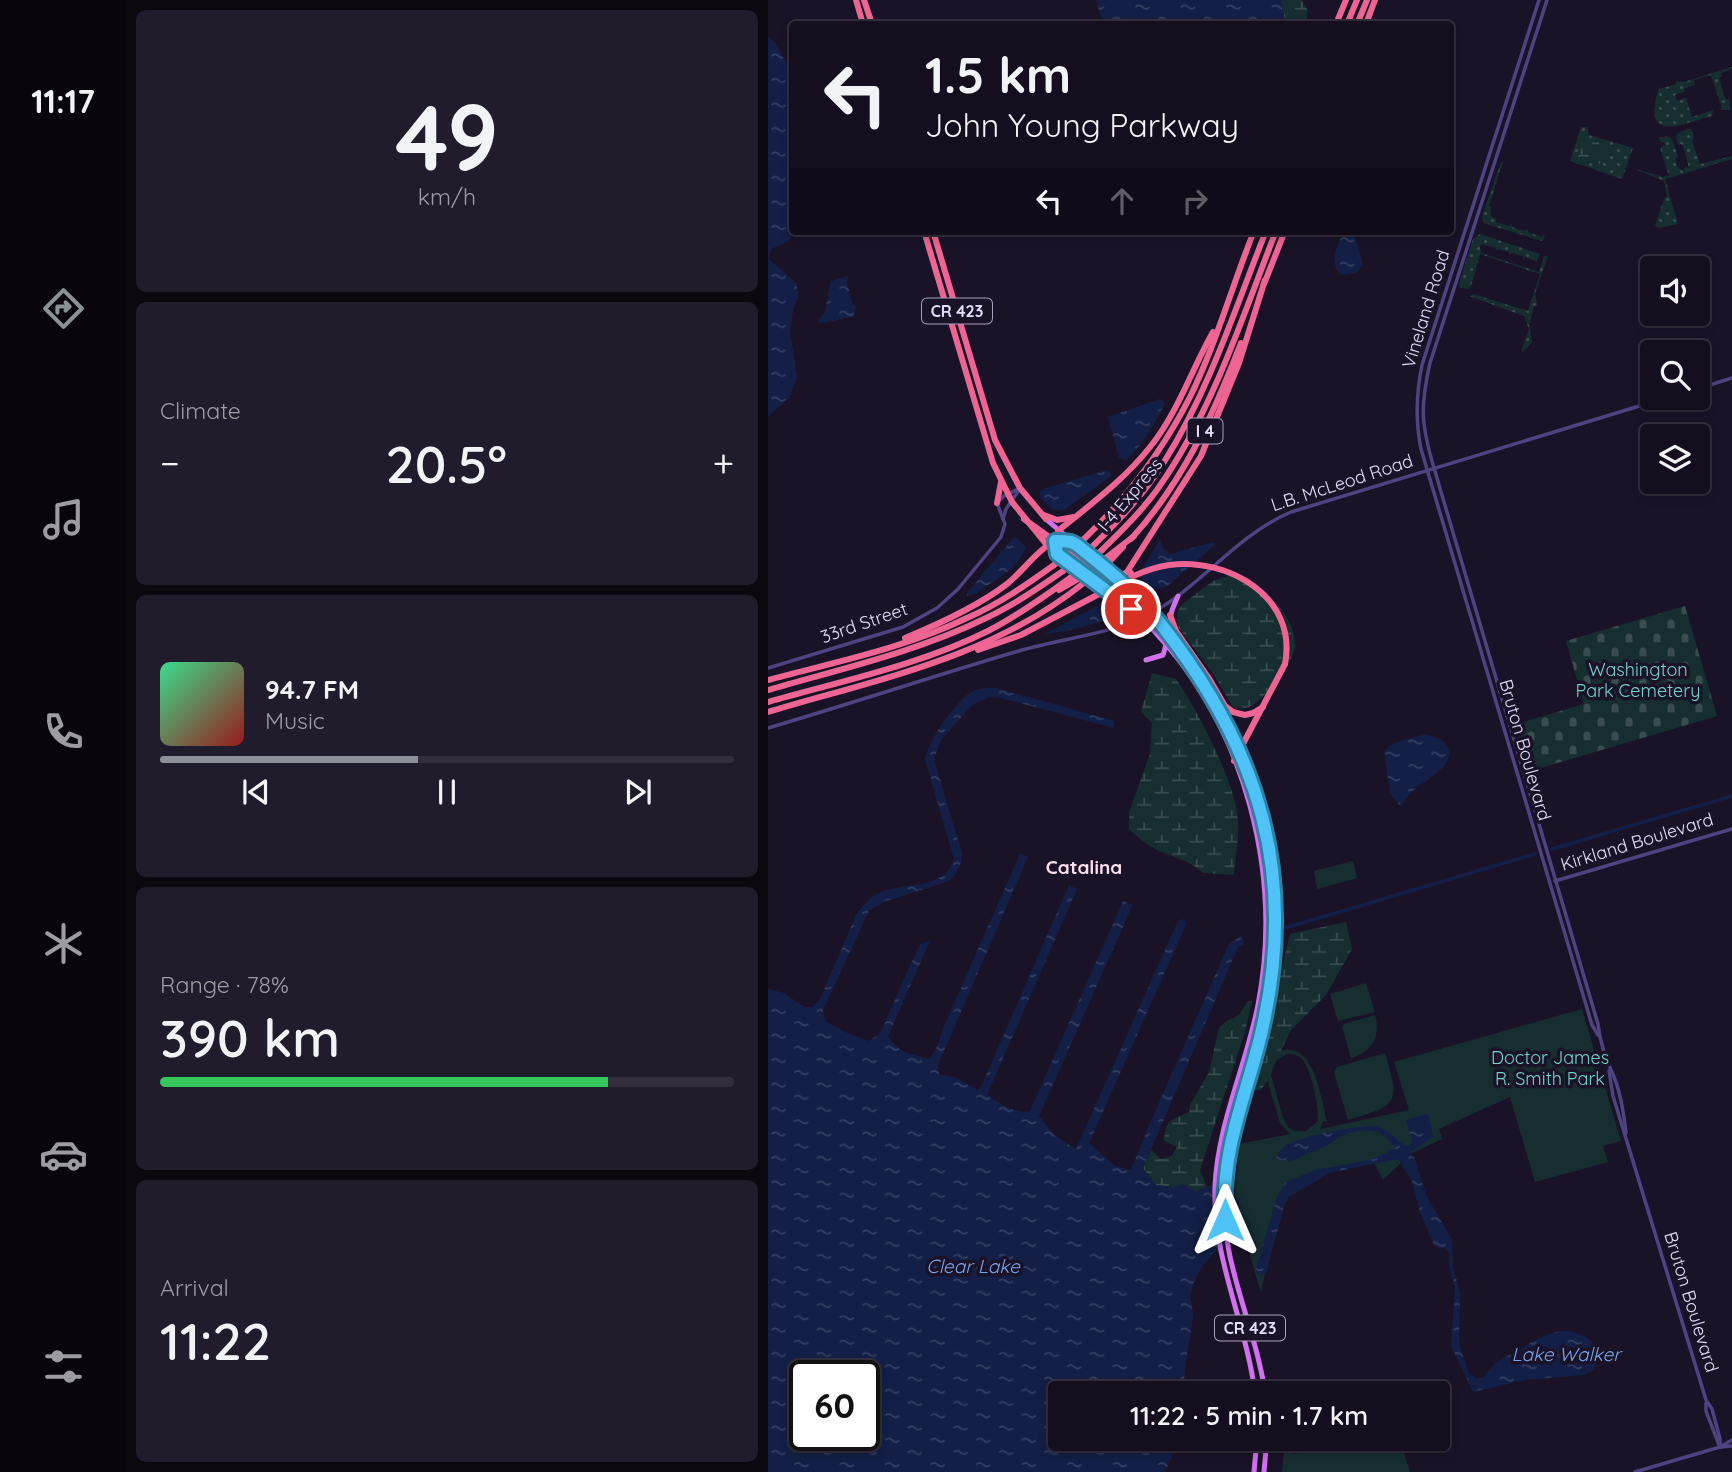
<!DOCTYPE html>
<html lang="en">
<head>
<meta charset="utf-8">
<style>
  :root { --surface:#140e1e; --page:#211c2b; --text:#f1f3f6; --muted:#9d9ca4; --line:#332e3c; --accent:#8c9099 }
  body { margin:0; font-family:Quicksand,sans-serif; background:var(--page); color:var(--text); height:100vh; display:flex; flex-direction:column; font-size:26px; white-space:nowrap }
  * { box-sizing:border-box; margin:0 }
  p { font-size:23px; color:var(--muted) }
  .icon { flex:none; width:38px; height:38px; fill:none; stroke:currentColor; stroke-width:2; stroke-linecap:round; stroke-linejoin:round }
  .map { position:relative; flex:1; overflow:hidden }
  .panel { display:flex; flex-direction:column; gap:10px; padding:10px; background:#0b0810; width:642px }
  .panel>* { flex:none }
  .top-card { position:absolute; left:21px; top:21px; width:665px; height:214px; border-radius:7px; box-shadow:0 4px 10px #0003,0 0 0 2px var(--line); background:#140e1e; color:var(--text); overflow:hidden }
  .tools { position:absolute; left:872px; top:256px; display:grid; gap:14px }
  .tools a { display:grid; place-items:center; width:70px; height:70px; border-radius:7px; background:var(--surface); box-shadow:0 4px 10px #0003,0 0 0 2px var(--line); font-size:35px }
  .speed { position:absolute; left:21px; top:1360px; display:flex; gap:14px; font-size:35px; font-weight:700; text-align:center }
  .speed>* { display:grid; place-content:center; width:91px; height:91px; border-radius:50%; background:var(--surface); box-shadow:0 4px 10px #0003,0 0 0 2px var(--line); line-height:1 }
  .speed .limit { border:4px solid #111; border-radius:10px; background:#fff; color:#111 }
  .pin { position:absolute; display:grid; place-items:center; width:60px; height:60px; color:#fff; margin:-30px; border:4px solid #fff; border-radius:50%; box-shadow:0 2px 7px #0007 }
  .me { position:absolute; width:77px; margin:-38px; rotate:0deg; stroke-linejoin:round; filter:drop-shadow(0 0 5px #0008) }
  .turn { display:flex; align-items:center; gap:24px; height:147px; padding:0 21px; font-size:32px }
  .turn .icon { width:91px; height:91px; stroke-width:2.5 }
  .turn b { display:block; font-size:49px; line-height:60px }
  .lanes { display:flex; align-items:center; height:66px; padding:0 21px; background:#0003; justify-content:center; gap:35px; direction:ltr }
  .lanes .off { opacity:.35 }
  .big { font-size:52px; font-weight:600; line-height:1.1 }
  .panel .card { flex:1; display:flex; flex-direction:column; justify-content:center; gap:10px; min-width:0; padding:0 24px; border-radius:10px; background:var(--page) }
  .panel .dial { align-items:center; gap:0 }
  .dial b { font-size:91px; line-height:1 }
  .song { display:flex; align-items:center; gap:21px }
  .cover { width:84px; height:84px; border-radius:10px; background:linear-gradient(135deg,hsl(150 70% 55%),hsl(0 70% 35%)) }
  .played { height:7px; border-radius:4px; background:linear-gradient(90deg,var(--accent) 45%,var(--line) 45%) }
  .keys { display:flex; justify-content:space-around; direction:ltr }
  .heat { display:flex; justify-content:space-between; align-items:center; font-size:38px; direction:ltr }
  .charge { height:10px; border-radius:5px; background:linear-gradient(90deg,#34c759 78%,var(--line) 0) }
  .trip { position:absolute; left:280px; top:1381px; width:402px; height:70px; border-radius:7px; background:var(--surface); box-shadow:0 4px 10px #0003,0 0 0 2px var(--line); font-weight:600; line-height:70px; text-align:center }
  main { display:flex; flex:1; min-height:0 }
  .tab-bar { display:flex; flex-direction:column; width:126px; justify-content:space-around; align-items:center; background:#08060c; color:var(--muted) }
  .tab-bar .icon { width:49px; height:49px }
  .tab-bar .active { color:var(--accent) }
  .tab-bar b { font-size:32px; color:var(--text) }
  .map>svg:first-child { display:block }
  .grass { fill:url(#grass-dots) }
  .wetland { fill:url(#wetland-marsh) }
  .cemetery { fill:url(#cemetery-stones) }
  .green { fill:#172e31; fill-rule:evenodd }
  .water { fill:url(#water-ripples); fill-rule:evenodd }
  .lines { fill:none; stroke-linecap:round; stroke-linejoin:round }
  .canal { stroke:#131f46; stroke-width:3.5 }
  .minor { stroke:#4f4381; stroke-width:3.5 }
  .major { stroke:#d370ef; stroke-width:5 }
  .highway { stroke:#ee6593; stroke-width:6 }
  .highway-bridge { stroke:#ee6593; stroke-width:6 }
  .route-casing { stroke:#337fa1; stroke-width:18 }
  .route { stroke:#4fc3f7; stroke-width:12 }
  .labels { text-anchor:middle; stroke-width:7; stroke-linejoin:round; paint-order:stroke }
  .shield { fill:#1a1328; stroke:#a8a0bc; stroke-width:2 }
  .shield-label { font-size:16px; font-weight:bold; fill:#e5ddfb }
  .street-label { font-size:18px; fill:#e5ddfb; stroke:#1a1328 }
  .park-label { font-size:18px; fill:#70d5ca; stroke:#1a1328 }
  .neighbourhood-label { font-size:19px; font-weight:bold; fill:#fcdfed; stroke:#1a1328 }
  .water-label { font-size:19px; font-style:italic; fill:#77a6f0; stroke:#1a1328 }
</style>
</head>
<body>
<main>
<nav class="tab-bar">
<b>11:17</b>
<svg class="icon active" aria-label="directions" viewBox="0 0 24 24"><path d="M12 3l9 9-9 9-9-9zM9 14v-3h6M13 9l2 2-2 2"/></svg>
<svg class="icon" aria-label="music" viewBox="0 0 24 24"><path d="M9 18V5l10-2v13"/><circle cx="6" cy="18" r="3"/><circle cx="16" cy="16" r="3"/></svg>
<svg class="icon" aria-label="phone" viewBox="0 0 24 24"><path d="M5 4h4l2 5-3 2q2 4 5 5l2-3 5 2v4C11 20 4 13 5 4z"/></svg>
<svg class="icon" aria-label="climate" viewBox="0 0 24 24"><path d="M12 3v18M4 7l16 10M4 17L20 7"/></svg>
<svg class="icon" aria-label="car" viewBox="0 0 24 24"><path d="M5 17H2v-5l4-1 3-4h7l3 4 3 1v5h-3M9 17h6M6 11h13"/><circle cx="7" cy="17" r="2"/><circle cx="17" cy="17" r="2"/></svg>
<svg class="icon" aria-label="filters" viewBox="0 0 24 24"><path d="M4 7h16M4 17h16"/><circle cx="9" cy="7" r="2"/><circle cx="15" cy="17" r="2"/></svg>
</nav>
<section class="panel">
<div class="card dial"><b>49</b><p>km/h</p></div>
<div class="card"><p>Climate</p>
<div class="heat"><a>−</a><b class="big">20.5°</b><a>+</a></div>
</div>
<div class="card">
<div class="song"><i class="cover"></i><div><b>94.7 FM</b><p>Music</p></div></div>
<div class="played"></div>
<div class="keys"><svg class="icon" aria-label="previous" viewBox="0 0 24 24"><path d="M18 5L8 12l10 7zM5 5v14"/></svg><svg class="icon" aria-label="pause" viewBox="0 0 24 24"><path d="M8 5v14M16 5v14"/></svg><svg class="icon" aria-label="next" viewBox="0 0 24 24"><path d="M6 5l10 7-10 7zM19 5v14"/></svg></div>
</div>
<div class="card"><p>Range · 78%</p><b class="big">390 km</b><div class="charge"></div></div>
<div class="card"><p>Arrival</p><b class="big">11:22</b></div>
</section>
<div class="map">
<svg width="964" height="1472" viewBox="0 0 964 1472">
  <defs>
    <pattern id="grass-dots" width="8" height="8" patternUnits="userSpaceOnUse" patternTransform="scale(1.75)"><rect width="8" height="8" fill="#172e31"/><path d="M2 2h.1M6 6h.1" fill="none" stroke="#394c50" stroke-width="1.8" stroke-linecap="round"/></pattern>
    <pattern id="wetland-marsh" width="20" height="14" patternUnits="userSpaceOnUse" patternTransform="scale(1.75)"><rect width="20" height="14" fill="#172e31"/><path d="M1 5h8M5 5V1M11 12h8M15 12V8" fill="none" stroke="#394c50"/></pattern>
    <pattern id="cemetery-stones" width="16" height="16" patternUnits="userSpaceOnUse" patternTransform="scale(1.75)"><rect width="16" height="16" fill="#172e31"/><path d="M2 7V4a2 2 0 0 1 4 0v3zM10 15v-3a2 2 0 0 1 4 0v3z" fill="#394c50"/></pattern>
    <pattern id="water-ripples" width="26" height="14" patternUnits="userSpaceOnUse" patternTransform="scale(1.75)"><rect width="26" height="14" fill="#131f46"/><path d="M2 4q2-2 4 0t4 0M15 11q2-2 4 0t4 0" fill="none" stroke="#353f62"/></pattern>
  </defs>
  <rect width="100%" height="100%" fill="#1a1328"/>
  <!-- grass -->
  <g class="grass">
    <path d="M964,67V69L953,73L954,76L951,77L957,99H961L962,110H952L954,108L943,75L926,80L927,85L917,88L916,92L907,95L909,101L918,98L924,117L945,110L944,116C911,125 873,144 891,88L892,86V89L908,84V81L916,82Z"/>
    <polygon points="813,127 819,127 821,135 865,148 854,179 802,161"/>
    <polygon points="921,129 924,130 926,137 924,141 932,164 964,156 964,159 897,179 910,224 890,228 887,225 896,199 899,196 896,181 867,169 895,177 901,176 892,148 897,145 896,142 893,143 891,138 899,136 904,139 910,157 907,159 910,168 915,171 918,167 921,168 915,146 913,144 910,145 908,137 911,132"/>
    <polygon points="733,162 737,164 734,164 721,206 723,207 722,215 728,219 728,222 741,226 744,224 744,227 756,231 759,229 760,232 774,237 775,234 777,237 774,241 715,223 714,216"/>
    <polygon points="712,234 772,254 768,263 768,261 757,257 755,260 755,256 744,253 742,255 741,252 730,249 728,251 728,248 714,244 712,246 713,253 771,272 776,256 780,256 767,294 769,305 766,306 761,324 764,342 755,352 753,351 761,329 756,316 701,296 705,294 760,311 772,274 712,254 703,286 701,289 692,288 691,283 705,239"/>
  </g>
  <!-- wetland -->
  <g class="wetland">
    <polygon points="512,0 534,0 540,11 538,24 518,24"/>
    <polygon points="816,138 840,148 832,164 810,157"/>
    <path d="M469,573C493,581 530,620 527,647C525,664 496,701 481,707C475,709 470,709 465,707L446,675L410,627L409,613L413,605L445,581Z"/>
    <path d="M384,673L408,679C429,709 469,786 470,821C471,839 467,858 466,875L435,873C425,861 399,856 384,847C375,842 368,835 361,829V812L382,754L384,723L373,712Z"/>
    <polygon points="578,922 584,949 558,995 523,1030 496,1086 492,1090 484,1090 522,934"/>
    <path d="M484,1001L477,1032L432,1170L439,1187L427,1192L417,1185L405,1187L388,1185L375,1169L383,1150L393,1159L404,1156L409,1147L396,1141C398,1118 402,1121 421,1112L422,1105L441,1072L451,1028L457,1022L471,1015L479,1002Z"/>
  </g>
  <!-- cemetery -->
  <polygon class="cemetery" points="917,606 949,716 759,772 745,725 816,704 798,641"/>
  <!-- green -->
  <g class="green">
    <polygon points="585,861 589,878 549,889 546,871"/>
    <polygon points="598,983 607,1012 570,1021 562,994"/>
    <path d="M814,1009L853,1141L835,1146L840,1162L767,1182L742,1097L671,1129L674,1139L642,1154L615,1180L607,1164L554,1171L514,1194L493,1293L466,1200L471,1144L522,1134L512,1123L495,1065C504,1061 506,1051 517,1050C547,1045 553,1100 559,1121L555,1122L552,1129L641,1110L626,1062ZM519,1054C525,1054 531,1055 535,1060C543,1070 553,1111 549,1122L538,1131H527L521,1128L515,1118L503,1075L507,1061Z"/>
    <path d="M607,1015C613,1036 604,1052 583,1058L574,1027L576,1024Z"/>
    <path d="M617,1053C632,1103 631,1105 580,1120L566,1072L569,1067Z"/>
    <polygon points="517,1438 521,1439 526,1454 577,1439 632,1439 642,1472 514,1472"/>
  </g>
  <!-- water -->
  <g class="water">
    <polygon points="328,0 513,0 517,24 335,24"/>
    <polygon points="0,36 7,43 24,73 26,231 21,241 3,249 1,259 28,283 31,294 25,310 22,331 29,378 20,399 0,416"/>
    <path d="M575,231H585L595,265L588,273L573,275C560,261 570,247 575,231Z"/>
    <path d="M80,276L79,282L84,304L88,306L86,317C75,317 62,324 49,322L57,312L63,281Z"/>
    <path d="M392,399L396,402V406C385,424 374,447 358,460L351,458L340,417Z"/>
    <polygon points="339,470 343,473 343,476 296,510 285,510 273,498 272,491 275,489"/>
    <polygon points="248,537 258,548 251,560 242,570 207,594 199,596 199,593 245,538"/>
    <polygon points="392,539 394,547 402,554 446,542 448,544 399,586 385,590 375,582 372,573"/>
    <polygon points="337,602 349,612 347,617 311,628 275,635"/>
    <path d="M216,688H228L346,721V728L233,698L221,697L204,705L173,740L166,759L193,850C196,862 189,873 181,881L118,901L101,911L55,1010L57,1021L77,1032L100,1041L111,1035L152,944L162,941L120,1036C131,1054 144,1054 162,1059C170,1048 172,1036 177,1024L252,854L260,857L170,1065L171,1075L186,1077L210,1090L213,1087L301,885L309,889L219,1095C230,1102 249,1115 262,1111L355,901L364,905L362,911L271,1116L287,1136L308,1149L410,921L416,919L418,925L321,1143L347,1166L363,1170L383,1121L461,944L474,935L476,944L470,947L375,1168L388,1185L405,1187L417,1185L427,1192L441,1186L456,1185L462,1196L471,1199L470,1213L475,1233C452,1247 427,1264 423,1294C422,1301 425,1309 425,1316C422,1342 415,1366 416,1393H292V1438L411,1439L397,1472H0V989L16,993L36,1007H45L52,999L89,913C95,906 102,897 109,894C135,881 176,892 186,859L157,759C161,740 187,701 205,691C209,689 213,689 216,688ZM37,1376H96V1435H37Z"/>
    <path d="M655,735C673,735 691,749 675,767C662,781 642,787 634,806L631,805L622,793L616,752C624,740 642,739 655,735Z"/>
    <path d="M657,1114L661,1116L665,1137L643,1152V1156L646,1157L659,1197L684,1240L685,1265L692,1295L691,1343L700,1372L708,1379L716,1377C725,1362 739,1356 754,1348C775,1335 797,1322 820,1339C828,1344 831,1352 830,1362L826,1369L816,1375L757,1380L705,1392L683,1346L687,1288L681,1268V1253L677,1248L667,1246L665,1243L652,1212L644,1181L630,1159L561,1173L521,1197L517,1203L498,1273L494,1276L489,1274L488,1268L510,1194L518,1182L546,1170L602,1160L628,1148C623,1143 617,1136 611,1133C598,1126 572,1133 563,1144L523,1161L507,1159C510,1155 513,1149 517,1146C528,1137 597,1123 610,1127C622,1131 628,1139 637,1146H641L644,1141L638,1120Z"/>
  </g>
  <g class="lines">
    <!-- canal -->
    <g class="canal">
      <polyline points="784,849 964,796"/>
      <polyline points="517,928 767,854"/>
    </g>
    <!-- minor -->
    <g class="minor">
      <path d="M771,0L654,365C648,394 647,420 653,449L824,1025L830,1035"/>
      <path d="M779,0L662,363C652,407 653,424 666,468L830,1024C832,1043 838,1060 846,1077C853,1094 856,1115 858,1133"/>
      <polyline points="929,389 964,378"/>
      <polyline points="235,519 238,509 251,490"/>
      <polyline points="0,668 135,627 169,608 190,589 233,537 237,524 229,503 236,496 252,488"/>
      <path d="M0,728C85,703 169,675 254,650C293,639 334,635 372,619C429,593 464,537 523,512L901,397"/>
      <polyline points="787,881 964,829"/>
      <polyline points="841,1071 845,1096 938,1400 944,1409 952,1439 952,1447"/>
      <polyline points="938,1403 938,1411 951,1445"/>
      <polyline points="952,1447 964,1440"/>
      <polyline points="867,1472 952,1447 964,1446"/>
    </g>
    <!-- major -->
    <g class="major">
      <path d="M278,519C304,543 335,562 360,587C468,694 526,844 501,996C490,1060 458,1121 456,1186C456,1213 457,1239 464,1265C474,1308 491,1349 497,1393"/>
      <polyline points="279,545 313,571"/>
      <path d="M320,577C343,593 366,610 386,631C478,728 515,875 490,1005C478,1066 450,1123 447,1186C444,1258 478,1322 487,1393"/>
      <polyline points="354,626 360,617 358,605"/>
      <path d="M408,636C398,621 403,611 410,596"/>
      <polyline points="378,660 395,655 398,645"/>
      <polyline points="486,1472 489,1438"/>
      <polyline points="496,1472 499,1438"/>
    </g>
    <!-- highway -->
    <g class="highway">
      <polyline points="88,0 95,24"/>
      <polyline points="96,0 104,24"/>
      <polyline points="568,24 578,0"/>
      <polyline points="579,24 589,0"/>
      <polyline points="589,24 599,0"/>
      <polyline points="598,24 607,0"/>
      <polyline points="156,231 225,463 244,502 279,545"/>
      <polyline points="165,231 227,440 252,488 278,519"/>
      <polyline points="496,284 517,231"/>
      <polyline points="229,503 233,482"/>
      <polyline points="276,515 289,520 306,517"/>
      <polyline points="256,519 337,577 347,579 359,572 433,456 471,363 497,280"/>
      <path d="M363,539C416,481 445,415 473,343"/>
      <path d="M313,542C357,500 394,452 422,397C448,344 464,286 486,231"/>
      <path d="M327,544C352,519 377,493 396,462C441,391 467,309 498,231"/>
      <path d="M334,550C354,530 375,510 391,487C445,410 474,318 508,231"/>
      <path d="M289,553L287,541L290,531C323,504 356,480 382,447C409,414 424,369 445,332"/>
      <polyline points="342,561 355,547"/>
      <polyline points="363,573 367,594"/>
      <polyline points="291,590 312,578"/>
      <polyline points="402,615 408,631 442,680 457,706 465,712 477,715 485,713 495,707"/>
      <path d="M137,638C171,624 209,607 239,584C254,572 266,554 283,543L304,542"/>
      <polyline points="210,650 253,635 331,594"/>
      <path d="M0,680C67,662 137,648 199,618C231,604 258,585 286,565"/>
      <path d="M0,690C72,669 148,652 216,619C244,606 269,589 295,571"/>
      <path d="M0,702C74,681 152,665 220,631C249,616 276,597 302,578"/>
      <path d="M0,712C113,678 223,658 317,582"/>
      <polyline points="466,761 517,664"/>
    </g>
    <!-- highway-bridge -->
    <g class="highway-bridge">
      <polyline points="286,565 313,542"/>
      <polyline points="295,571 327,544"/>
      <polyline points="302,578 334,550"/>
      <polyline points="312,578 366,536"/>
      <polyline points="317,582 342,561"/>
      <path d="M331,594C353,582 375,569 401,565C460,557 530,597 517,664"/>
    </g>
  </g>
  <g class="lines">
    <defs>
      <path id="route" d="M363,609L289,554L287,541C292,541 298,541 303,542C309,544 315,550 320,554C347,575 371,597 392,623C491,748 531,876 493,1034C477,1101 453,1147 457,1220"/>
    </defs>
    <!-- route casing -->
    <use href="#route" class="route-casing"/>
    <!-- route -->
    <use href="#route" class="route"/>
  </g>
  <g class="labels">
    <!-- shield labels -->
    <g class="shield">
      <rect x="154" y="298.5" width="70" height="25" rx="5"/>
      <rect x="419.5" y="418.5" width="35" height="25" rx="5"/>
      <rect x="447" y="1315.5" width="70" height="25" rx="5"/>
    </g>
    <g class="shield-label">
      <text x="189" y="317">CR 423</text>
      <text x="437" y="437">I 4</text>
      <text x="482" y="1334">CR 423</text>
    </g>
    <!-- street labels -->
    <g class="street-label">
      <text transform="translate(658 309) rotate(-73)" y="6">Vineland Road</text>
      <text transform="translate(574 483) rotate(-18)" y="6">L.B. McLeod Road</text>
      <text transform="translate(362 495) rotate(-50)" y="6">I-4 Express</text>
      <text transform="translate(96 623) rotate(-19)" y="6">33rd Street</text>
      <text transform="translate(757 750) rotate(74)" y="6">Bruton Boulevard</text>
      <text transform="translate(869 842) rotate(-17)" y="6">Kirkland Boulevard</text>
      <text transform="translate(923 1302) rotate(73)" y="6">Bruton Boulevard</text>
    </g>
    <!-- park labels -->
    <g class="park-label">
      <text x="870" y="676">Washington<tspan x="870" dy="21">Park Cemetery</tspan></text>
      <text x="782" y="1064">Doctor James<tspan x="782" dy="21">R. Smith Park</tspan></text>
    </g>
    <!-- neighbourhood labels -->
    <g class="neighbourhood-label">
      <text x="316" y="874">Catalina</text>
    </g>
    <!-- water labels -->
    <g class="water-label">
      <text x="205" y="1273">Clear Lake</text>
      <text x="798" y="1361">Lake Walker</text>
    </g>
  </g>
</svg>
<div class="tools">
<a><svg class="icon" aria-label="sound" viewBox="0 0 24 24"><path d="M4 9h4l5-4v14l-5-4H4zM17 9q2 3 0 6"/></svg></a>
<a><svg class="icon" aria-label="search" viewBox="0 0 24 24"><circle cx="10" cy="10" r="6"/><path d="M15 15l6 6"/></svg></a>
<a><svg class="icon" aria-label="layers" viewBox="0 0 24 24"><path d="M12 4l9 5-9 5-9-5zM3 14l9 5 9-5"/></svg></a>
</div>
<div class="speed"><div class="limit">60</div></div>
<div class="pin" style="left:363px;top:609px;background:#d93025"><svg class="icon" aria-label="arrive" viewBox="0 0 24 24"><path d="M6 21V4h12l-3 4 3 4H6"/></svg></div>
<svg class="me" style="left:457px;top:1220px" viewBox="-20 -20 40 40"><path d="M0-17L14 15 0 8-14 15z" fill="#4fc3f7" stroke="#fff" stroke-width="4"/></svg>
<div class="trip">11:22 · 5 min · 1.7 km</div>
<div class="top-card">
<div class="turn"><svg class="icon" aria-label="left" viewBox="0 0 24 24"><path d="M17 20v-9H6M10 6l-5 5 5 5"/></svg><div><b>1.5 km</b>John Young Parkway</div></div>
<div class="lanes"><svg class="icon" aria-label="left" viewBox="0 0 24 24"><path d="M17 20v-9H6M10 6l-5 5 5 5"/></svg><svg class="icon off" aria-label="ahead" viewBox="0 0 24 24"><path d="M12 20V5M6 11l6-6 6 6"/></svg><svg class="icon off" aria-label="right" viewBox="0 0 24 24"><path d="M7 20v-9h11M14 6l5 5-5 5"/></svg></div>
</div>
</div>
</main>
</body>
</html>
